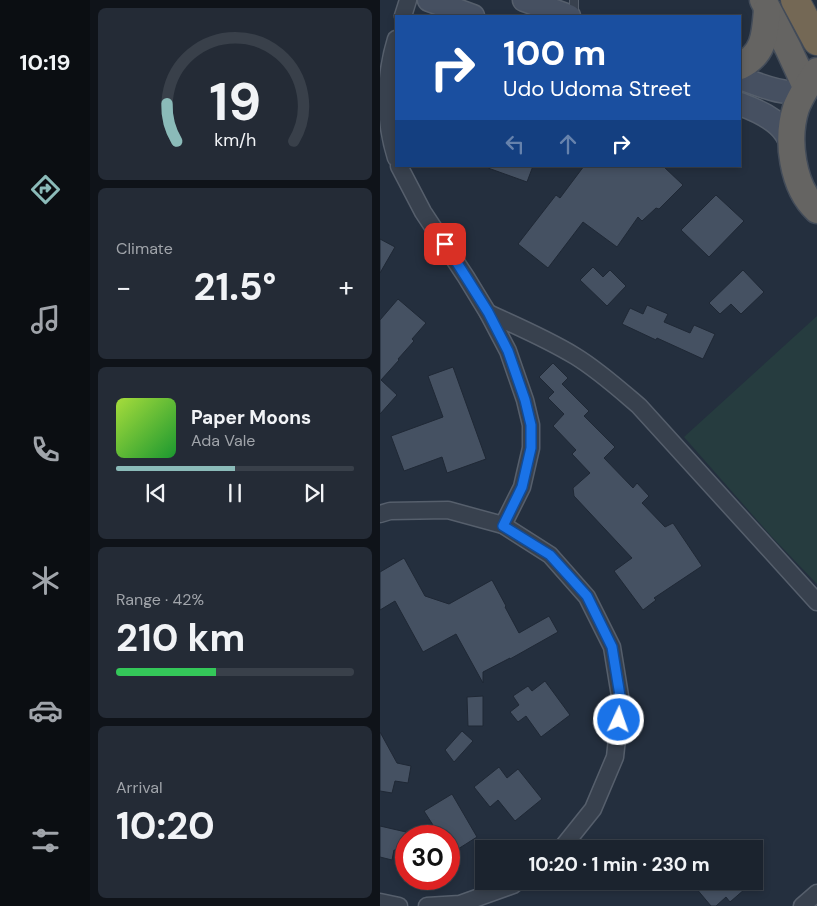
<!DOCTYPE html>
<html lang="en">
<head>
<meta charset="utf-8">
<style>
  :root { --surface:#1b232e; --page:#242b36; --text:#f1f3f6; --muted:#a0a4aa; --line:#39404a; --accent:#8bbbb9 }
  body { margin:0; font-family:"DM Sans",sans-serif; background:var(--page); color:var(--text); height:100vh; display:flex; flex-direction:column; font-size:19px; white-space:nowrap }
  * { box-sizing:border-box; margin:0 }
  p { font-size:16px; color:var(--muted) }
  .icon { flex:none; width:28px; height:28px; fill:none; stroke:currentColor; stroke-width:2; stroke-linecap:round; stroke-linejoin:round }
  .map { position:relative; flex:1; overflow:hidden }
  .drawer { display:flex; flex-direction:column; gap:8px; padding:8px; background:#0f1319; width:290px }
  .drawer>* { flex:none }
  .banner { position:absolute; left:15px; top:15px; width:346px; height:152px; border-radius:0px; box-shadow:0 2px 8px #0003,0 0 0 1px var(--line); background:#1a4fa0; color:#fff; overflow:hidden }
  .speed { position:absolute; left:15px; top:825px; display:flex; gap:10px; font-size:25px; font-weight:700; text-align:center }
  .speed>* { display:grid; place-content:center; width:65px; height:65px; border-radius:50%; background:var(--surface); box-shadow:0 2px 8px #0003,0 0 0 1px var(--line); line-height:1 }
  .speed .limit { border:8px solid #d22; background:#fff; color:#111 }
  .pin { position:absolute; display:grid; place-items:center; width:42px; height:42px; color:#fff; margin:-21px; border-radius:10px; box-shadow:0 2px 8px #0006 }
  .me { position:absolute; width:55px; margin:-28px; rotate:3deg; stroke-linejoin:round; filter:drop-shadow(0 0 4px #0008) }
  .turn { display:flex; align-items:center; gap:18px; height:105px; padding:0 25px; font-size:22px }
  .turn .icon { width:65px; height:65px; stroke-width:2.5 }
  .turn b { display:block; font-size:35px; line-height:42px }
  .lanes { display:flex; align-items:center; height:48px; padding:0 25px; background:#0003; justify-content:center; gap:25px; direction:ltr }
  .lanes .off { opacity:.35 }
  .big { font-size:38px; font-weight:700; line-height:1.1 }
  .drawer .tile { flex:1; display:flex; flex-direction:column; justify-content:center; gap:8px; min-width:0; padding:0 18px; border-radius:8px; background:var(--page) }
  .drawer .dial { align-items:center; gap:0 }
  .dial svg { height:130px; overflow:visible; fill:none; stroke:var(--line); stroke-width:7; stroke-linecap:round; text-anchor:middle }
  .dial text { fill:var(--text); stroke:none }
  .song { display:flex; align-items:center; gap:15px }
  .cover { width:60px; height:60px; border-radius:8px; background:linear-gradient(135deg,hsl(80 70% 55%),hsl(130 70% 35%)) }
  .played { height:5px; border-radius:2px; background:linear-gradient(90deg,var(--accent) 50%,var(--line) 50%) }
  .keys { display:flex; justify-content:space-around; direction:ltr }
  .heat { display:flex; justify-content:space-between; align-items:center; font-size:28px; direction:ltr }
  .charge { height:8px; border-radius:4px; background:linear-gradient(90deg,#34c759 42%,var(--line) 0) }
  .trip { position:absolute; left:95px; top:840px; width:288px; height:50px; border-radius:0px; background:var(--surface); box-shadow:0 2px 8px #0003,0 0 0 1px var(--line); font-weight:700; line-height:50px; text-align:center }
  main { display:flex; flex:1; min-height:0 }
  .tabs { display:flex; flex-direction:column; width:90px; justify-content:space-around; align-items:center; background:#0b0e12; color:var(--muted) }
  .tabs .icon { width:35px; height:35px }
  .tabs .current { color:var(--accent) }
  .tabs b { font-size:22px; color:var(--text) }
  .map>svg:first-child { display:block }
  .green { fill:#263c3f }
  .building { fill:#455162; stroke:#1f2835 }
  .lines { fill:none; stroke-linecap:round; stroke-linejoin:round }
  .service-casing { stroke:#565f6c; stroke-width:10 }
  .minor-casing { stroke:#565f6c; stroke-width:19 }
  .secondary-casing { stroke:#565f6c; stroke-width:25 }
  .trunk-casing { stroke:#434c59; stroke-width:29 }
  .motorway-casing { stroke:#434c59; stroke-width:30 }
  .service { stroke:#38414e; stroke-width:8 }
  .minor { stroke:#38414e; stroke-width:16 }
  .secondary { stroke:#465061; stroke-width:22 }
  .trunk { stroke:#656462; stroke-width:26 }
  .motorway { stroke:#746855; stroke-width:28 }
  .route-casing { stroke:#114b97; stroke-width:12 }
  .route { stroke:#1a73e8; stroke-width:9 }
</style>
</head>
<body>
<main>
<nav class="tabs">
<b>10:19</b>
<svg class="icon current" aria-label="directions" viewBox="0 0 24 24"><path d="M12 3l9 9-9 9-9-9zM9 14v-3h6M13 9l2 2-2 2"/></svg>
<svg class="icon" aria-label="music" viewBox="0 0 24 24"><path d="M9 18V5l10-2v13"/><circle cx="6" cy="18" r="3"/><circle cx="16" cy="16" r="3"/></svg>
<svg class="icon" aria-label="phone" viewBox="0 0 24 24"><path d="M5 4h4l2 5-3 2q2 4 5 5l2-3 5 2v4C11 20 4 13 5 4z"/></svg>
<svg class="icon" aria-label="climate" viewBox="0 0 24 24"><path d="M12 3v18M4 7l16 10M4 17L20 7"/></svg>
<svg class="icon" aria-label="car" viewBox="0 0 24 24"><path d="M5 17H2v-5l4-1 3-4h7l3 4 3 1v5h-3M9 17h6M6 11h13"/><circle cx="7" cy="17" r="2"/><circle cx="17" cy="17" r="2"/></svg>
<svg class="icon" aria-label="filters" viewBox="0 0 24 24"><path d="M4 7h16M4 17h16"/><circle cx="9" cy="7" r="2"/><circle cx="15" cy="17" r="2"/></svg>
</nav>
<section class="drawer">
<div class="tile dial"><svg viewBox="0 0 100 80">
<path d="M14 69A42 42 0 1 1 86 69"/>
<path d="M14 69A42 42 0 0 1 8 46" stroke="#8bbbb9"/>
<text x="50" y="56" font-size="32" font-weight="700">19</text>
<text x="50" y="72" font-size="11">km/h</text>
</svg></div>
<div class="tile"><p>Climate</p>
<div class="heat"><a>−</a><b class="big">21.5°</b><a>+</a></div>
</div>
<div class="tile">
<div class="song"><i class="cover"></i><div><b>Paper Moons</b><p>Ada Vale</p></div></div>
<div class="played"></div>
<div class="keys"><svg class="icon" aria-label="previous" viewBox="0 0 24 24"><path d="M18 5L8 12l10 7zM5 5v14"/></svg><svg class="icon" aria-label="pause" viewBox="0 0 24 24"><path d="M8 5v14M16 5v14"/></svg><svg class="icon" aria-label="next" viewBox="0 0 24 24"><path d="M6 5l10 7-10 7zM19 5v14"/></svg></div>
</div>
<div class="tile"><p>Range · 42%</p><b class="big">210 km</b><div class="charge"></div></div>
<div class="tile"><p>Arrival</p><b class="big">10:20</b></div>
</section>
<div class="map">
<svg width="437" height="906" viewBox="0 0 437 906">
  <rect width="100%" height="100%" fill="#242f3e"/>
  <!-- green -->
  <polygon class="green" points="437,316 437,584 391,536 304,437"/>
  <!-- building -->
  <g class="building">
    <polygon points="108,166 153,166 147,182 108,168"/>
    <polygon points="204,166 283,166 303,185 279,209 276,208 262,221 258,217 237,247 203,222 168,268 138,244 176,195 180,198"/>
    <polygon points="336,195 364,221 329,257 301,230"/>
    <polygon points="0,239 15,247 0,273"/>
    <polygon points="213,267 223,277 230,270 246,286 227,306 200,280"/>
    <polygon points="363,270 384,292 361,314 351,304 340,314 329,303"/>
    <polygon points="18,299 46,323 32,339 34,341 18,359 19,360 1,380 17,395 0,414 0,320"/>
    <polygon points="267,305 288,314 284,322 310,333 314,325 335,334 323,359 277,338 276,340 242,324 250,308 263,314"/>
    <polygon points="173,363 188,378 182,384 209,411 204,416 235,447 224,458 253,488 257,483 269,496 262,503 285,527 293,523 322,566 274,598 276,600 263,610 234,571 252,558 194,496 193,488 210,473 192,454 196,450 173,426 184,414 168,398 174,392 159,377"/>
    <polygon points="73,367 106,459 67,473 62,457 24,471 11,436 63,417 48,376"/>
    <polygon points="24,558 45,596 69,604 112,580 126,606 125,607 139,633 169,616 178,632 130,659 130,658 103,672 103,683 76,634 43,652 15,601 0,610 0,572"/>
    <polygon points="165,681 190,715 161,737 146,716 138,722 130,712 139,705 133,696 148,686 152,691"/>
    <polygon points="103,696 103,726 88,726 87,697"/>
    <polygon points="82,731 93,741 74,762 65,750"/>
    <polygon points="0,732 17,763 31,766 28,783 15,781 12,793 0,791"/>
    <polygon points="119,767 127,778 138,769 162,799 135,821 118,800 110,807 94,787"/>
    <polygon points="72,794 97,837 78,849 71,836 60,836 44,811"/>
    <polygon points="0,826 26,832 26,853 14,850 12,860 0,857"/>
    <polygon points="310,881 358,881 365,889 350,902 346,897 336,906 331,906"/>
  </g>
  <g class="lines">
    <defs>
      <polyline id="service" points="194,0 194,16"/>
      <g id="minor">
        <polyline points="23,16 28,0"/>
        <path d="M16,39C4,78 4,120 16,158"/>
        <polyline points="19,166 43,212 86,277 108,313 128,351 145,400 151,425 151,448 142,487 123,525"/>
        <path d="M108,313C137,326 167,339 195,356C218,370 238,388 259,406L437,602"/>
        <polyline points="0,514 10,511 68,510 123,525 170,555 207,597 232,647 241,702 235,757 213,809 181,849"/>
        <polyline points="0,902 19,906"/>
        <polyline points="47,906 80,904 133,885 138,881"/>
        <polyline points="422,906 437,893"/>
      </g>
      <g id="secondary">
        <polyline points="49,0 93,16"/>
        <polyline points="144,0 189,16"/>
        <path d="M360,78C374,83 400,94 415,92C419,91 423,89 426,87"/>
        <path d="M360,104C376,110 397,119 406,134C408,137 410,141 411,145"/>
      </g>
      <g id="trunk">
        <polyline points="383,0 408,48 426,87"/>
        <path d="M360,66C385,54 385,34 387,9"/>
        <path d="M437,71C429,83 421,95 416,108C406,139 412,187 437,210"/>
      </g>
      <polyline id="motorway" points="415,0 437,41"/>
    </defs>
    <!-- service casing -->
    <use href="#service" class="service-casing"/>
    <!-- minor casing -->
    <use href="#minor" class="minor-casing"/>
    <!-- secondary casing -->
    <use href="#secondary" class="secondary-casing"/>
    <!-- trunk casing -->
    <use href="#trunk" class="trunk-casing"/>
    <!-- motorway casing -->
    <use href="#motorway" class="motorway-casing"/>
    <!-- service -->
    <use href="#service" class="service"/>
    <!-- minor -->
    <use href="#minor" class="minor"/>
    <!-- secondary -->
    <use href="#secondary" class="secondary"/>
    <!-- trunk -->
    <use href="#trunk" class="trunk"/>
    <!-- motorway -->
    <use href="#motorway" class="motorway"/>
  </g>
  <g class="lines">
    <defs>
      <polyline id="route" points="65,244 86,277 108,312 128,351 145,400 151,425 151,448 142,487 123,526 170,555 207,596 232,647 241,702 239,720"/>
    </defs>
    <!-- route casing -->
    <use href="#route" class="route-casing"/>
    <!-- route -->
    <use href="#route" class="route"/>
  </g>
</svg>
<div class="speed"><div class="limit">30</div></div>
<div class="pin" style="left:65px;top:244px;background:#d93025"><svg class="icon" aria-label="arrive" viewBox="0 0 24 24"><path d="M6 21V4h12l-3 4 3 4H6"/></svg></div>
<svg class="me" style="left:239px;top:720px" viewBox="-20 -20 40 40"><circle r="17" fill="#1a73e8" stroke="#fff" stroke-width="3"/><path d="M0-11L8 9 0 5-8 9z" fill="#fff"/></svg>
<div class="trip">10:20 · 1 min · 230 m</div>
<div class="banner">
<div class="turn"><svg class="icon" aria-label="right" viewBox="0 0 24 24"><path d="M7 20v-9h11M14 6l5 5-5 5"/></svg><div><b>100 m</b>Udo Udoma Street</div></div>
<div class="lanes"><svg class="icon off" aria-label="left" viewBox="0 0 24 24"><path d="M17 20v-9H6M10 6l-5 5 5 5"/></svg><svg class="icon off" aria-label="ahead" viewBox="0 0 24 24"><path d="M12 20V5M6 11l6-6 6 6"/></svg><svg class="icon" aria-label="right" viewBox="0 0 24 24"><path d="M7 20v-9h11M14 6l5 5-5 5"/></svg></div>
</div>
</div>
</main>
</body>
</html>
